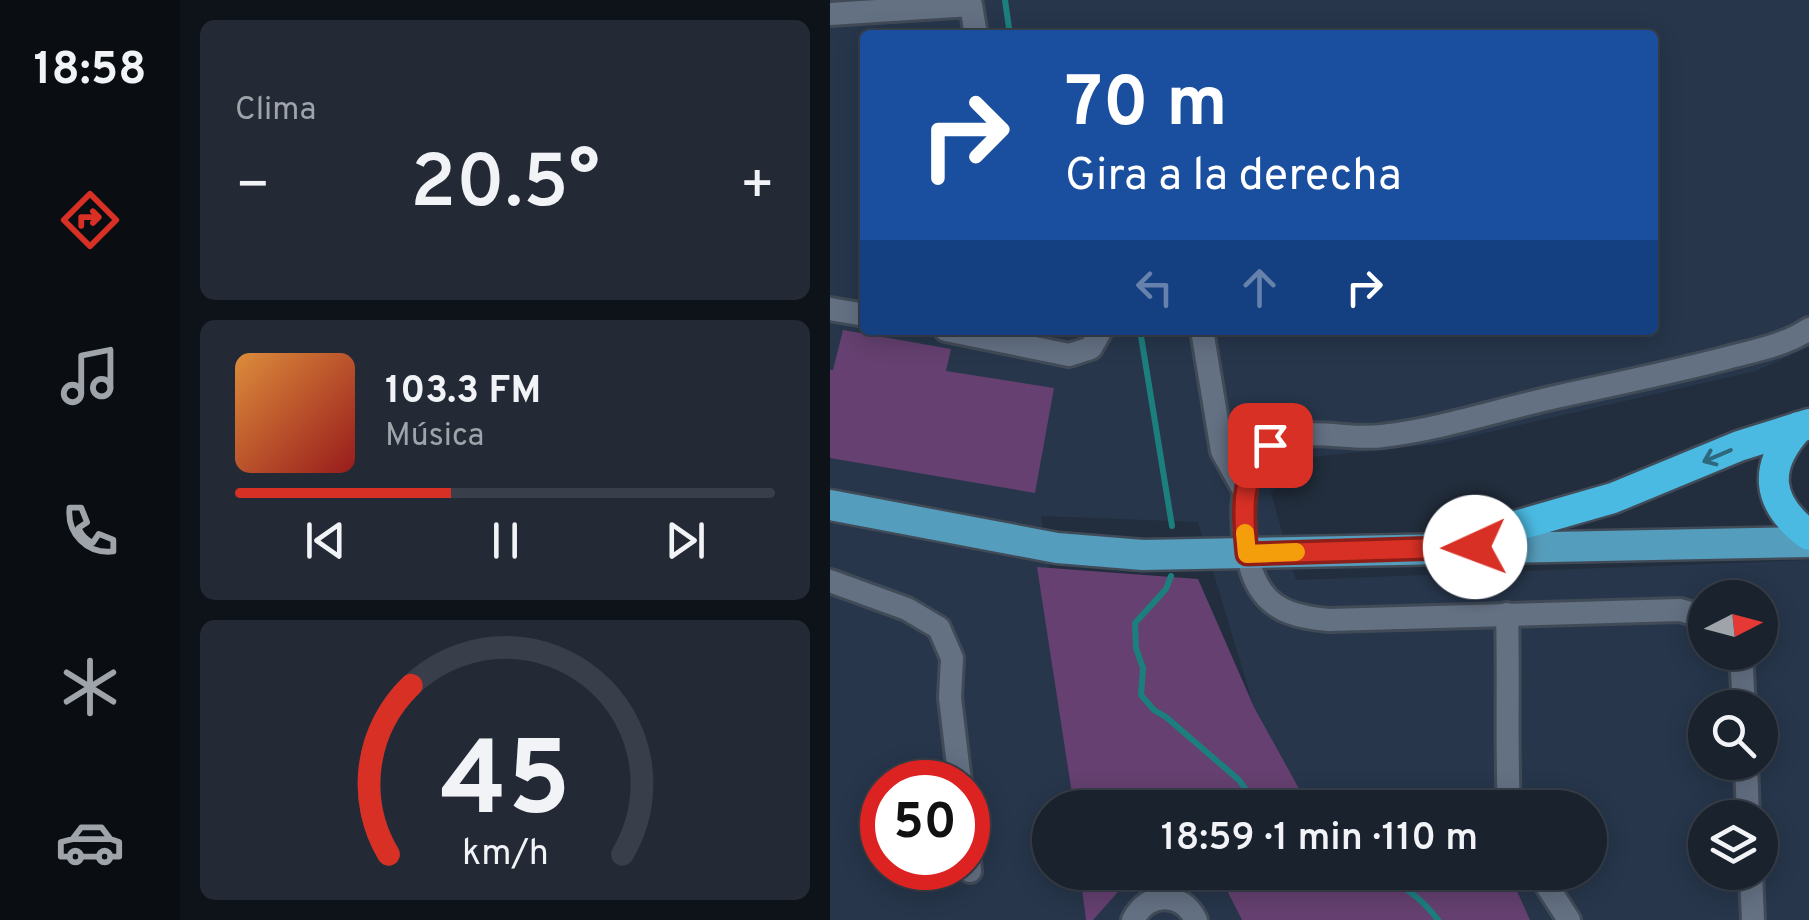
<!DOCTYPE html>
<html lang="es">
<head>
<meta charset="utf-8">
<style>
  :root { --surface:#1a222e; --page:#232a36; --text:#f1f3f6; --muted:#9fa4aa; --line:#383f4a; --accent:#d93025 }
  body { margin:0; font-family:Overpass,sans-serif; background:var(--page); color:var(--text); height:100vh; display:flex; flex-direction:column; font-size:38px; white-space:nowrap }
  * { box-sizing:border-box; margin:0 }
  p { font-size:32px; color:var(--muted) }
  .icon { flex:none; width:55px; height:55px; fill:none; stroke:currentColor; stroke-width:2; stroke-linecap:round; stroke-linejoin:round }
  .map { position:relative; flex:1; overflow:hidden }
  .sheet { display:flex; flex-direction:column; gap:20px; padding:20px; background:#0e1319; width:650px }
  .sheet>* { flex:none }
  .banner { position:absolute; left:30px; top:30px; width:798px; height:305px; border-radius:10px; box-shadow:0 5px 25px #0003,0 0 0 2px var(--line); background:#1a4fa0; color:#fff; overflow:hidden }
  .needle { width:65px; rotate:84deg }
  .fabs { position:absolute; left:858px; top:580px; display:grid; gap:20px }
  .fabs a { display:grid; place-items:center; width:90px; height:90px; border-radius:50%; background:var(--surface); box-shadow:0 5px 25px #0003,0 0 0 2px var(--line); font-size:50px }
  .speed { position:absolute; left:30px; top:760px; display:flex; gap:20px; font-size:50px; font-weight:700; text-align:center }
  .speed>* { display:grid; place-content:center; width:130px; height:130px; border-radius:50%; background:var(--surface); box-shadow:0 5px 25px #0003,0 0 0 2px var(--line); line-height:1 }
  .speed .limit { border:15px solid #d22; background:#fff; color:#111 }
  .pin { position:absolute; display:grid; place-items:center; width:85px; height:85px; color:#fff; margin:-42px; border-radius:20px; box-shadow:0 5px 15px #0006 }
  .me { position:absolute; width:110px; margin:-55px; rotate:268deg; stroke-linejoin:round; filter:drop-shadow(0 0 8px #0008) }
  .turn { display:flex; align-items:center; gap:35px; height:210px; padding:0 40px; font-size:45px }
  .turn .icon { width:130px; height:130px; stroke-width:2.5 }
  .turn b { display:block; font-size:70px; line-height:85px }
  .lanes { display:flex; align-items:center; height:95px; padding:0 40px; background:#0003; justify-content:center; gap:50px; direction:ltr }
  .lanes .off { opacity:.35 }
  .big { font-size:75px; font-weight:600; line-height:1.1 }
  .sheet .widget { flex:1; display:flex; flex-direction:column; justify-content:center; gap:15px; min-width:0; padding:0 35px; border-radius:15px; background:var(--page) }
  .sheet .dial { align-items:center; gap:0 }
  .dial svg { height:260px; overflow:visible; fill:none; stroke:var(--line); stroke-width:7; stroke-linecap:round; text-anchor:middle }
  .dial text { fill:var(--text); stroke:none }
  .song { display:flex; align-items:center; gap:30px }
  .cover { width:120px; height:120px; border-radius:15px; background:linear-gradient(135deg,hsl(30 70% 55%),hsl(0 70% 35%)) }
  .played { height:10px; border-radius:5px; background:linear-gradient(90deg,var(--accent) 40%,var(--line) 40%) }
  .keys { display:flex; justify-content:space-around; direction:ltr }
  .heat { display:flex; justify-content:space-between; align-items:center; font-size:55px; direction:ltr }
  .trip { position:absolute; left:202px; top:790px; width:575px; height:100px; border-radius:50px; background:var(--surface); box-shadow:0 5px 25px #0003,0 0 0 2px var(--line); font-weight:600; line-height:100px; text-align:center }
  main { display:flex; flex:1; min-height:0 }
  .menu { display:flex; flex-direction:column; width:180px; justify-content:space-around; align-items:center; background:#0a0e12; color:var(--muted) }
  .menu .icon { width:70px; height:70px }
  .menu .active { color:var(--accent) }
  .menu b { font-size:45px; color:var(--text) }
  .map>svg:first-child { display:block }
  .built { fill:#27364b; fill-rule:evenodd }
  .green { fill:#654070 }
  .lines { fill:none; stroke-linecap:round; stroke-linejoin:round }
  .stream { stroke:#1c7f7e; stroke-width:6 }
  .minor-casing { stroke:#414b58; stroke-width:28 }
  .major-casing { stroke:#414b58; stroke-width:35 }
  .highway-casing { stroke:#414b58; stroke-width:35 }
  .minor { stroke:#647183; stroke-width:22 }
  .major { stroke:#559dbc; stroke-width:30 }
  .highway { stroke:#4bbae2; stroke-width:30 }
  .oneway { stroke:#2e687f }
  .route-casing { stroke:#8d1f18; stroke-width:25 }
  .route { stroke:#d93025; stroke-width:18 }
  .slow { stroke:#f59e0b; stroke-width:18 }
</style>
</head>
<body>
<main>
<nav class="menu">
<b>18:58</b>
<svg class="icon active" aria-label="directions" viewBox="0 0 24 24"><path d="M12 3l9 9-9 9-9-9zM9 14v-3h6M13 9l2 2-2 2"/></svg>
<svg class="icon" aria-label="music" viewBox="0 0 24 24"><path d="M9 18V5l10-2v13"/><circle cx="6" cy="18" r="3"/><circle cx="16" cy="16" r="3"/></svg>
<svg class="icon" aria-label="phone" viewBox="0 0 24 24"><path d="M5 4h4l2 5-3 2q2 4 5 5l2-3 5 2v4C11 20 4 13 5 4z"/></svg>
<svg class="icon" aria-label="climate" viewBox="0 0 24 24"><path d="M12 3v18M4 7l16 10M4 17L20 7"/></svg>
<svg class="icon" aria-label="car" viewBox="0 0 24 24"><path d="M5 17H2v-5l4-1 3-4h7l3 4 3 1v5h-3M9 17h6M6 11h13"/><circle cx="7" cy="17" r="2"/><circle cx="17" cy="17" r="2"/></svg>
</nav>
<section class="sheet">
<div class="widget"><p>Clima</p>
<div class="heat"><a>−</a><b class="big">20.5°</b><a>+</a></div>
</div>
<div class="widget">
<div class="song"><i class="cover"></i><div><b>103.3 FM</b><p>Música</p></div></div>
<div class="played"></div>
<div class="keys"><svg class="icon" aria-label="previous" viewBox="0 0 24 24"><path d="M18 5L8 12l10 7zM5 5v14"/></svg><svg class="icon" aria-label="pause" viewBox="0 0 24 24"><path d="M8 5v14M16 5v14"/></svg><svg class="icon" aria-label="next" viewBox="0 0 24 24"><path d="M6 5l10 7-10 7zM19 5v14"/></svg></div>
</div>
<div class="widget dial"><svg viewBox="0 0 100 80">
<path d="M14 69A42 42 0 1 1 86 69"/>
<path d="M14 69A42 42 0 0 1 21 17" stroke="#d93025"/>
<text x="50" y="56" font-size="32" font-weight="700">45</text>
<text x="50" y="72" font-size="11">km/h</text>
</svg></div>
</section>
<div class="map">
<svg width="979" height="920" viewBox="0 0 979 920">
  <rect width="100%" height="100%" fill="#222e3d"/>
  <!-- built -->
  <path class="built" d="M0,0H979V347L926,371L607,444L463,459L441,493L466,580L979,560V920H700L679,873L760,872V808H518L472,794L424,707L368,522L211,516L257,807L220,808V872L388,873L412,920H0ZM35,35H822V330H35ZM875,598H930V652H875ZM875,708H930V762H875ZM52,782H138V868H52ZM875,818H930V872H875Z"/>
  <!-- green -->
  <g class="green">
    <polygon points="13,330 121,349 116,371 224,388 205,493 0,458 0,370 3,370"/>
    <polygon points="207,567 368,579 424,707 472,794 518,807 244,807"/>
    <polygon points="250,873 250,872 330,873 303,875 263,920 256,920"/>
    <polygon points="388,873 679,873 700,920 412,920"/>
  </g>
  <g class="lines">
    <!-- stream -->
    <g class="stream">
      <polyline points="175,0 180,35"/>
      <polyline points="310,330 342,526"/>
      <polyline points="341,576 336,589 305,623 306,648 313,668 311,695 324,710 336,717 409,780 429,808"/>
      <path d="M545,872C571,884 591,897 608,920"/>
    </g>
    <defs>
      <g id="minor">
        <polyline points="0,14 141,5 146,35"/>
        <polyline points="0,309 35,315"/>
        <polyline points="116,330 239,355 261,348 271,330"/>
        <polyline points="372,330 392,451 415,492"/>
        <polyline points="0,581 77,609 109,628 122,658 120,698 130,782"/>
        <path d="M677,614C679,679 676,743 679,808"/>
        <path d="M875,617L850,610L499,620C464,617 435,610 422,572C411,536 404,469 441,445C472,424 517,441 552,436C612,429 671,409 730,396C785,384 839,373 893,359C922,351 954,346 979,329"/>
        <polyline points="911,652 914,708"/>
        <polyline points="916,762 918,818"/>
        <polyline points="138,850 140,871"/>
        <polyline points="708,872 739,920"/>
        <polyline points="921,872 923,920"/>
        <path d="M303,920C318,891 352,891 366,920"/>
      </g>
      <polyline id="major" points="0,505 227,548 313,555 979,542"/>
      <g id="highway">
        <path d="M969,427C932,467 936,503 979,535"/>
        <polyline points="609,548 783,498 909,446 979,424"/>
      </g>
    </defs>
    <!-- minor casing -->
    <use href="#minor" class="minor-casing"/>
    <!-- major casing -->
    <use href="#major" class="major-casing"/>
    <!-- highway casing -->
    <use href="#highway" class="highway-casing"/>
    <!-- minor -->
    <use href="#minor" class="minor"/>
    <!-- major -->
    <use href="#major" class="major"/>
    <!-- highway -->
    <use href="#highway" class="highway"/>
  </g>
  <!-- one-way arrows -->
  <defs><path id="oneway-shaft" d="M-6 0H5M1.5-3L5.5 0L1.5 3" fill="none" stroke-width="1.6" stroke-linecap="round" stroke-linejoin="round" transform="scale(2.5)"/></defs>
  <use class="oneway" href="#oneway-shaft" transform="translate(887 456) rotate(157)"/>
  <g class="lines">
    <defs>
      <path id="route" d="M440,445C409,473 413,516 417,554L645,547"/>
    </defs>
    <!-- route casing -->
    <use href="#route" class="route-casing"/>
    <!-- route -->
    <use href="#route" class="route"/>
    <!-- slow -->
    <polyline class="slow" points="415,533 417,554 466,552"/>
  </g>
</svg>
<div class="fabs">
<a><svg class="needle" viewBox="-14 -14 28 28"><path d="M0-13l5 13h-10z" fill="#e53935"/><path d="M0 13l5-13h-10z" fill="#9fa4aa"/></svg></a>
<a><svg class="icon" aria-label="search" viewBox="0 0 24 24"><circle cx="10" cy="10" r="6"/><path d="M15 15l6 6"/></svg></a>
<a><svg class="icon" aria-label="layers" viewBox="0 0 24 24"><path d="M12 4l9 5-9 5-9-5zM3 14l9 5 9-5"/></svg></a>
</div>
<div class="speed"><div class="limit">50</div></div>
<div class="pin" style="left:440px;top:445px;background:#d93025"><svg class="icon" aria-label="arrive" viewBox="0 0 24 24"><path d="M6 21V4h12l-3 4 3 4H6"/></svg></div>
<svg class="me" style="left:645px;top:547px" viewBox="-20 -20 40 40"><circle r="19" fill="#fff"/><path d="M0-13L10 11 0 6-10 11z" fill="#d93025"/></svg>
<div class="trip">18:59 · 1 min · 110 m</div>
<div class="banner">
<div class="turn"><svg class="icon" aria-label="right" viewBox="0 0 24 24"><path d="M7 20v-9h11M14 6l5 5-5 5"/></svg><div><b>70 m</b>Gira a la derecha</div></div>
<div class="lanes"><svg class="icon off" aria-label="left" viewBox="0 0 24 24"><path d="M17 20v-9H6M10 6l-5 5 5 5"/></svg><svg class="icon off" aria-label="ahead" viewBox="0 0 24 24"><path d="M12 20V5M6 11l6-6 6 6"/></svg><svg class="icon" aria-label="right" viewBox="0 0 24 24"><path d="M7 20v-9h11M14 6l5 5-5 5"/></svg></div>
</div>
</div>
</main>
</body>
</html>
